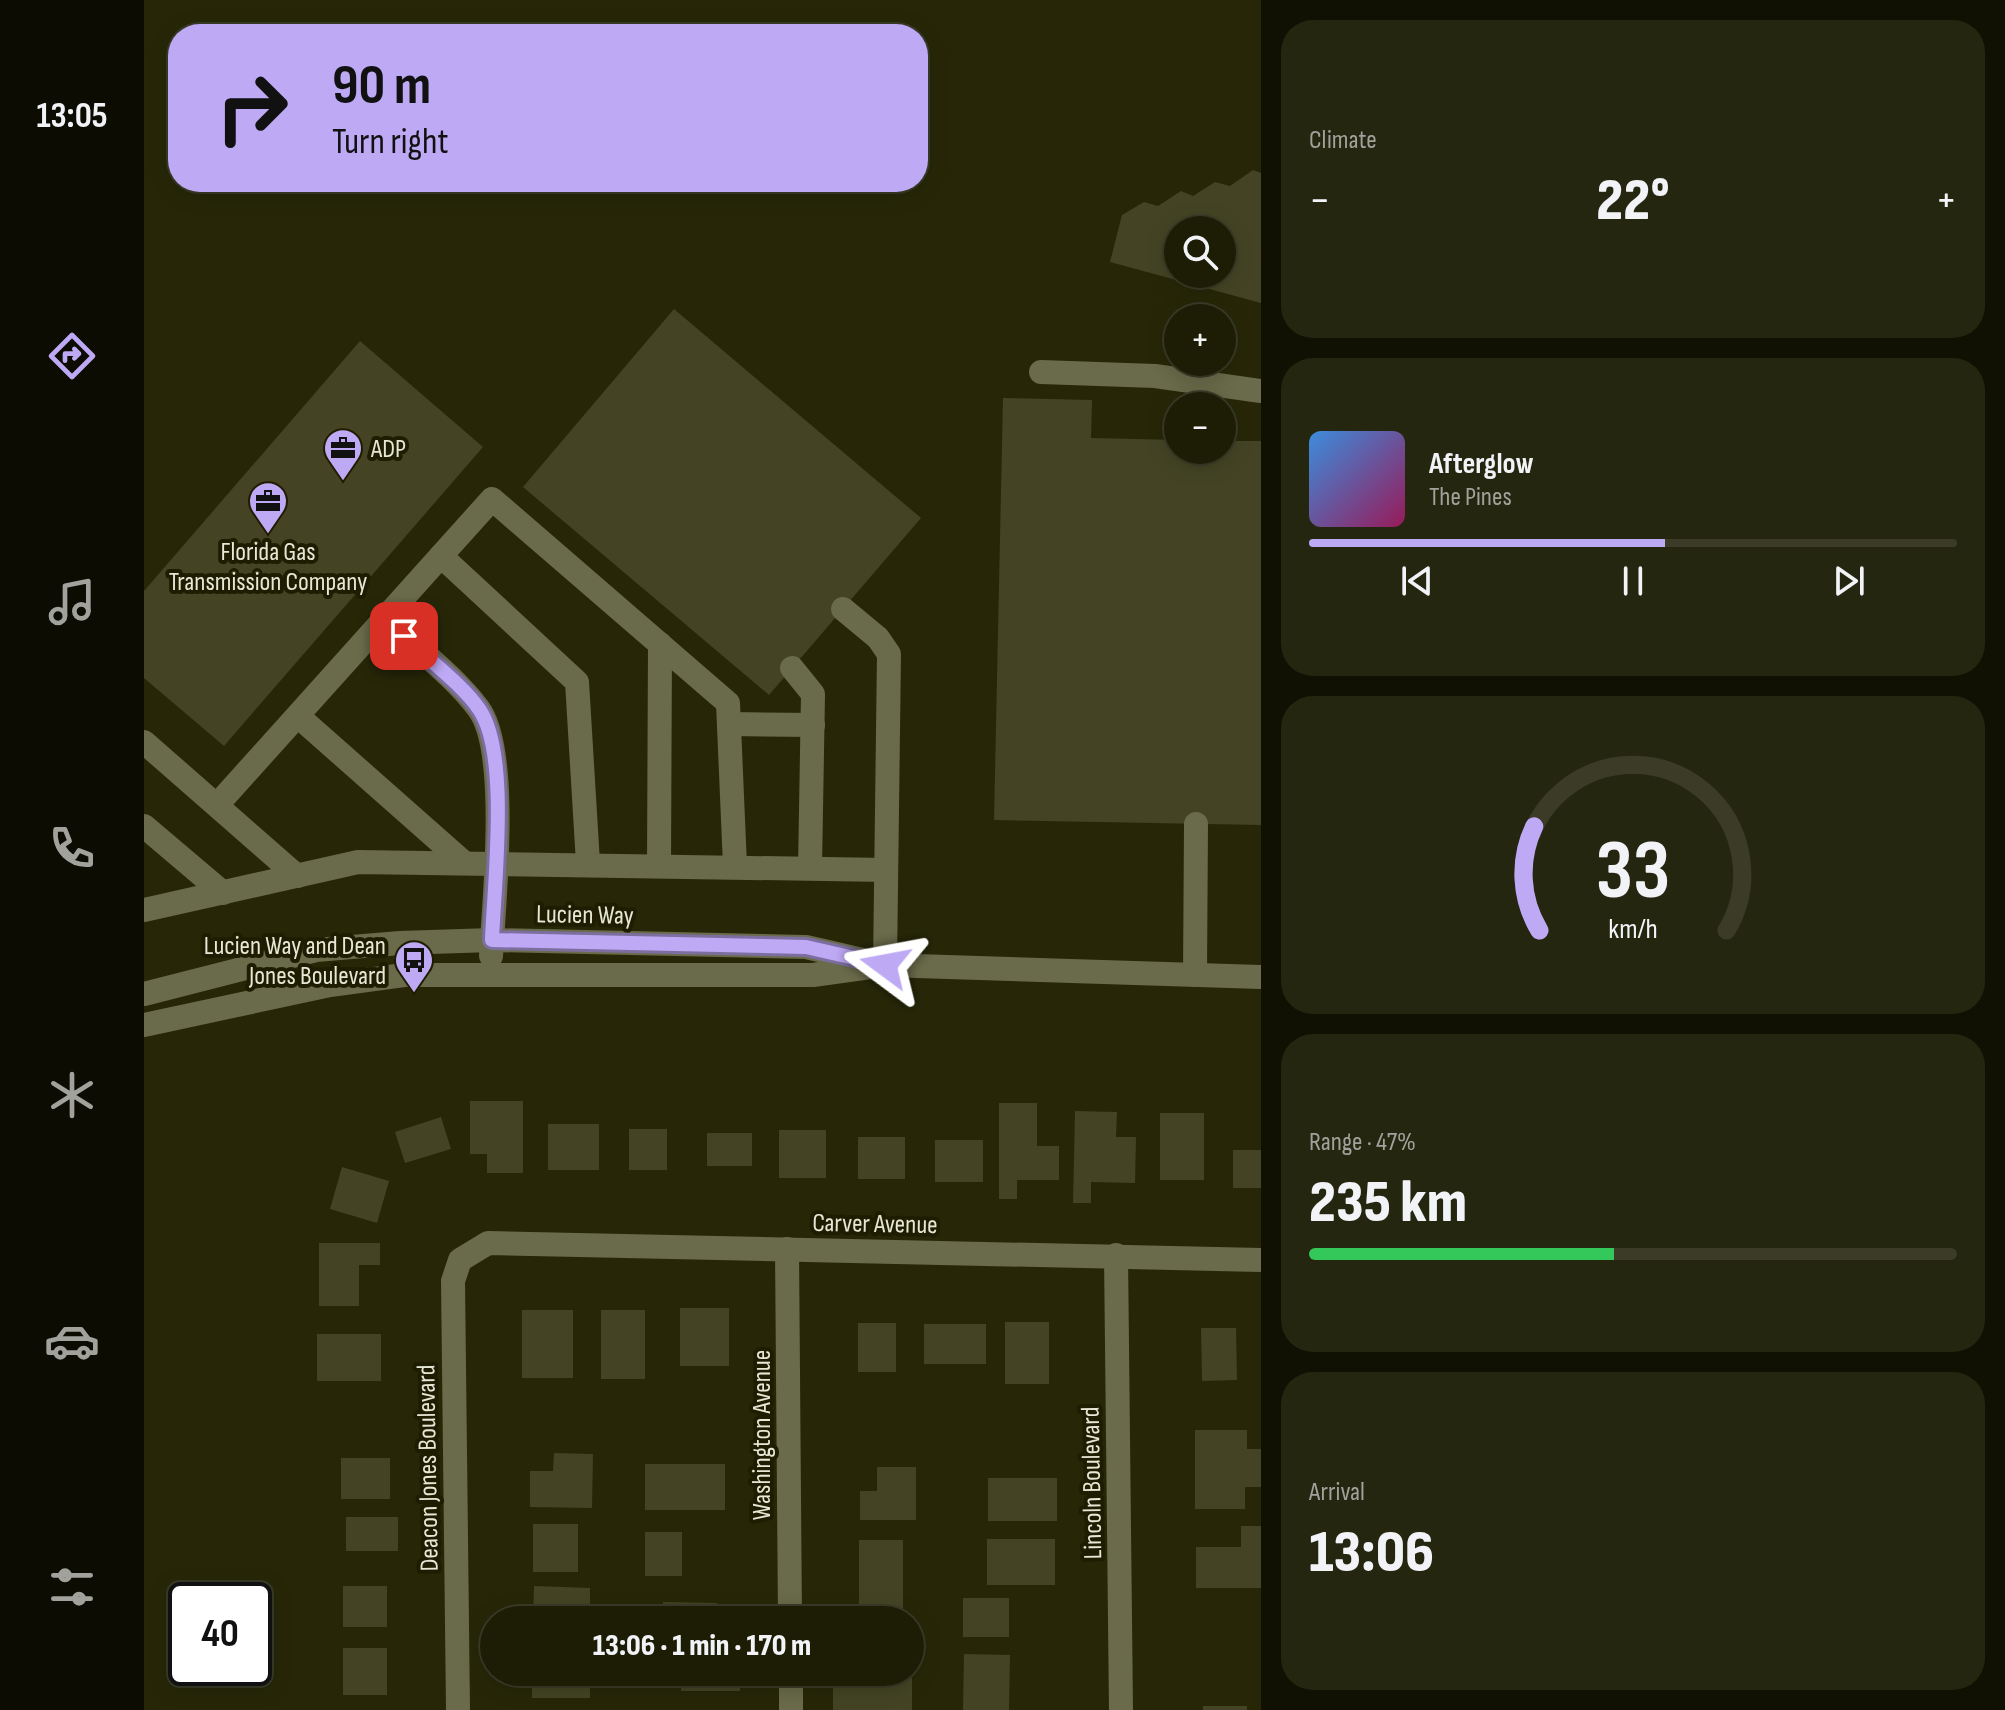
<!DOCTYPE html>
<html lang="en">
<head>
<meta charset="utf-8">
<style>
  :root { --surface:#1d1d06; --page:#252610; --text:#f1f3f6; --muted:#a0a29b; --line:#3b3b28; --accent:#bea9f5 }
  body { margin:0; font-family:"Sofia Sans Condensed",sans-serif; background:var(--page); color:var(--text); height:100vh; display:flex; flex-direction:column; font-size:30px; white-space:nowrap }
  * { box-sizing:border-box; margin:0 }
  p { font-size:26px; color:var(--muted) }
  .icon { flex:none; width:44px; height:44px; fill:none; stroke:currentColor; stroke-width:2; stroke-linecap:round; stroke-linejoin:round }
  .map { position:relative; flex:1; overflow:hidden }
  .side { display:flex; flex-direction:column; gap:20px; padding:20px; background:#101003; width:744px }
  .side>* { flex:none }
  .guide { position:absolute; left:24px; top:24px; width:760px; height:168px; border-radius:32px; box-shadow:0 4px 20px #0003,0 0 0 2px var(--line); background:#bea9f5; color:#111; overflow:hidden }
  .controls { position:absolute; left:1020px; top:216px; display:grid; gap:16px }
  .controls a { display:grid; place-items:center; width:72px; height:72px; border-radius:50%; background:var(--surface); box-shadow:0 4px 20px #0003,0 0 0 2px var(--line); font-size:40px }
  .speed { position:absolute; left:24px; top:1582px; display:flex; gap:16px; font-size:40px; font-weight:700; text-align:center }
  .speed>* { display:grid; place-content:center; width:104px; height:104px; border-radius:50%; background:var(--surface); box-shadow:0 4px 20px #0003,0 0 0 2px var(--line); line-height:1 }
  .speed .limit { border:4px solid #111; border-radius:12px; background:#fff; color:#111 }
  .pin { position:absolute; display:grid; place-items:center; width:68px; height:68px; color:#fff; margin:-34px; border-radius:16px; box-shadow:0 4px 12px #0006 }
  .me { position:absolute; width:88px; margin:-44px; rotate:283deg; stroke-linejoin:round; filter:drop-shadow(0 0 6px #0008) }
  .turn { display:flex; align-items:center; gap:28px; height:168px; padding:0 32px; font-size:36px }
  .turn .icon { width:104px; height:104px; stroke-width:2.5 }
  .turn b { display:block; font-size:56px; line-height:68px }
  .big { font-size:60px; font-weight:800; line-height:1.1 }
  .side .tile { flex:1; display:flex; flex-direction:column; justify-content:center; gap:12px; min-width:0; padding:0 28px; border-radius:32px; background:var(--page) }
  .side .dial { align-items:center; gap:0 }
  .dial svg { height:208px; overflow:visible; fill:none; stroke:var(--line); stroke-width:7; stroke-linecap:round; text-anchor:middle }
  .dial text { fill:var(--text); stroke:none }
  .song { display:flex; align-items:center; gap:24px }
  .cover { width:96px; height:96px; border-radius:12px; background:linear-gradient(135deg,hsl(210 70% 55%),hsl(330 70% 35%)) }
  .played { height:8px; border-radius:4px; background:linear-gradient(90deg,var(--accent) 55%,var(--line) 55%) }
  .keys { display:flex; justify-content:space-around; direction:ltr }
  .heat { display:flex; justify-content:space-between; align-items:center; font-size:44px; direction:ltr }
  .charge { height:12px; border-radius:6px; background:linear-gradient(90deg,#34c759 47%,var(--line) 0) }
  .trip { position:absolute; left:336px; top:1606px; width:444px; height:80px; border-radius:40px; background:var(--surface); box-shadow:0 4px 20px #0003,0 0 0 2px var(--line); font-weight:800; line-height:80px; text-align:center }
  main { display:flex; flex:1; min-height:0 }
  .tabs { display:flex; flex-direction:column; width:144px; justify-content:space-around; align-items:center; background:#0c0c02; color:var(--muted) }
  .tabs .icon { width:56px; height:56px }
  .tabs .current { color:var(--accent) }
  .tabs b { font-size:36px; color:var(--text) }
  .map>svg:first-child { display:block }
  .building { fill:#444425; fill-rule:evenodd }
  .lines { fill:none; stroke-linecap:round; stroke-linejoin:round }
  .minor { stroke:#6a6b4a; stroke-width:24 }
  .route-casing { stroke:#7c6e9f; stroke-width:20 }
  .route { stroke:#bea9f5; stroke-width:14 }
  .labels { text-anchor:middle; stroke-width:8; stroke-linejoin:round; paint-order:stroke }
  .poi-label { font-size:26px; fill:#e6e7d5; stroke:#1e1d01; text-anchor:start }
  .street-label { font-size:26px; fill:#e6e7d5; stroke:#1e1d01 }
</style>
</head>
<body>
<main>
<nav class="tabs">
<b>13:05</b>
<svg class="icon current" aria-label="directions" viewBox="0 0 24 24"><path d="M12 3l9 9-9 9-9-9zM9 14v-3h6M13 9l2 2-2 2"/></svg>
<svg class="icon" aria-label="music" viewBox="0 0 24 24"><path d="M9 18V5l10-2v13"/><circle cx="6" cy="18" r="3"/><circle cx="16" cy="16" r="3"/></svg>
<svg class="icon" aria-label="phone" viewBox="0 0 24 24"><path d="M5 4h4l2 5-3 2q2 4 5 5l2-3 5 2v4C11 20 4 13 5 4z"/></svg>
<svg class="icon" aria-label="climate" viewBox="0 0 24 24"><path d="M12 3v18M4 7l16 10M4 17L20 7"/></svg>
<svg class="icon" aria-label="car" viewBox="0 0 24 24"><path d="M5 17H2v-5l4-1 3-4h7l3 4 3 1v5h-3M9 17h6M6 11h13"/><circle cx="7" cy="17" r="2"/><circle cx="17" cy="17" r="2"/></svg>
<svg class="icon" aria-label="filters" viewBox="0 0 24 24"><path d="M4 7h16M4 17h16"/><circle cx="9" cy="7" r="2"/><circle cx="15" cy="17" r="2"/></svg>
</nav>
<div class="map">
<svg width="1117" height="1710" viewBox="0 0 1117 1710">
  <rect width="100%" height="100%" fill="#272708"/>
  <!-- building -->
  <g class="building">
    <path d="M1109,170L1117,173V303L966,262L978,215L1000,202L1014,206L1037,191L1049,196L1071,182L1086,186ZM1034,230H1078V274H1034Z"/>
    <polygon points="530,309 777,518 625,695 379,487"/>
    <polygon points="216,341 339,447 80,746 0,678 0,591"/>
    <polygon points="859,398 948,400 947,438 1034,440 1034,450 1078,450 1078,441 1117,441 1117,825 850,820"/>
    <polygon points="326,1101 379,1101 379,1173 343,1173 343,1154 326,1154"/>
    <polygon points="855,1103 893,1103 893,1146 915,1146 915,1180 873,1180 873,1199 855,1199"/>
    <polygon points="931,1111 973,1112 972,1137 992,1137 991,1183 947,1182 947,1203 929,1203"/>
    <rect x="1016" y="1113" width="44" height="67"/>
    <polygon points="297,1117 307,1149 261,1163 251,1132"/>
    <rect x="404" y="1124" width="51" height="46"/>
    <rect x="485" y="1129" width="38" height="41"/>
    <rect x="635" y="1130" width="47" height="48"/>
    <rect x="563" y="1133" width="45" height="33"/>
    <rect x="714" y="1137" width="47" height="42"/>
    <rect x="791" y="1140" width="48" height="42"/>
    <rect x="1089" y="1150" width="28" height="38"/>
    <polygon points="198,1167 245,1181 233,1223 186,1209"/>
    <polygon points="175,1243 236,1243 236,1265 215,1265 215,1306 175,1306"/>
    <rect x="536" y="1308" width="49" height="58"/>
    <rect x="378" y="1310" width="51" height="68"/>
    <rect x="457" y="1310" width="44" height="69"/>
    <rect x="861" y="1322" width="44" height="62"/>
    <rect x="714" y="1323" width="38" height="49"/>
    <rect x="780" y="1324" width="62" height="40"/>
    <polygon points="1057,1328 1092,1328 1093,1380 1058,1381"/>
    <rect x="173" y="1334" width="64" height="47"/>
    <polygon points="1051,1430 1103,1430 1103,1449 1117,1449 1117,1487 1101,1487 1101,1509 1051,1509"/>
    <polygon points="410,1453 449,1454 448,1508 386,1507 386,1471 409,1471"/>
    <rect x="197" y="1458" width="49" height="41"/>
    <rect x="501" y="1464" width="80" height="46"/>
    <polygon points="733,1467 772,1467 772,1520 716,1520 716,1491 733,1491"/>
    <rect x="844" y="1478" width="69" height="43"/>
    <rect x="202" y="1517" width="52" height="34"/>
    <rect x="389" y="1524" width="45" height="48"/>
    <polygon points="1097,1526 1117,1526 1117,1588 1052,1588 1052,1547 1097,1547"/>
    <rect x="501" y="1532" width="37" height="44"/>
    <rect x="843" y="1539" width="68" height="46"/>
    <rect x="715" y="1540" width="44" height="73"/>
    <rect x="199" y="1586" width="44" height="41"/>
    <polygon points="390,1586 446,1588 446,1620 389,1620"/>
    <rect x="819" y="1598" width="46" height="39"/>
    <polygon points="519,1602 573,1603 573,1620 519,1620"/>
    <rect x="199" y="1648" width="44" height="47"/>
    <polygon points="820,1654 866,1655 865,1710 819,1710"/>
    <rect x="388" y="1672" width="58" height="26"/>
    <rect x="537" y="1672" width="59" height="19"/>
    <polygon points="689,1672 749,1672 749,1678 768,1678 768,1710 689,1710"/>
    <rect x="1059" y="1706" width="44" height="4"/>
  </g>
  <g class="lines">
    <!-- minor -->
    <g class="minor">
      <polyline points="897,372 1011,376 1117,391"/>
      <polyline points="297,556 433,682 444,863"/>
      <polyline points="699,609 734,638 745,654 741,965"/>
      <path d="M241,618C271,647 309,675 334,708C366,749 350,901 347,956"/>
      <polyline points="648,668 669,694 666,868"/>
      <polyline points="155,717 318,861"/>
      <polyline points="585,724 669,725"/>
      <polyline points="0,742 153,876"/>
      <polyline points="73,805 348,499 584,703 591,866"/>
      <polyline points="0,826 79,893"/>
      <polyline points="515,865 516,644"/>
      <polyline points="0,910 214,862 742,870"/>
      <polyline points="1051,975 1052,824"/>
      <polyline points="0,994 172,950 256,943 348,940 662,947 723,961"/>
      <polyline points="0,1025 186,985 260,975 669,975 741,965 1117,977"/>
      <polyline points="643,1249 646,1620"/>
      <polyline points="972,1255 977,1710"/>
      <polyline points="647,1672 647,1710"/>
      <polyline points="314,1710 309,1281 316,1260 344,1243 1117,1260"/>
    </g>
  </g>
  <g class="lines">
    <defs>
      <path id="route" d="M260,636C282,658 318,684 335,709C366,753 350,884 348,940L662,947L741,965"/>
    </defs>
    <!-- route casing -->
    <use href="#route" class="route-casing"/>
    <!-- route -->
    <use href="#route" class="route"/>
  </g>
  <!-- icons -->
  <defs>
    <symbol id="office-pin" viewBox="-11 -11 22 30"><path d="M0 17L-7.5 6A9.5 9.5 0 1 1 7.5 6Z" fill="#bea9f5" stroke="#1e1d01"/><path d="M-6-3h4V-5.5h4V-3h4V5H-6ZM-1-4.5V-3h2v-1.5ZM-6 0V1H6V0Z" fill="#111"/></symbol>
    <symbol id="bus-pin" viewBox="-11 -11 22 30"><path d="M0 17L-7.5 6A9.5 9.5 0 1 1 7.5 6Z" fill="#bea9f5" stroke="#1e1d01"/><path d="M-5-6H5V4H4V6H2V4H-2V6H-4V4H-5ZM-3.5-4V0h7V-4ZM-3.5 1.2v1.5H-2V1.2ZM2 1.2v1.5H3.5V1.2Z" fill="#111"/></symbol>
  </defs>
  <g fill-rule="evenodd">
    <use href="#office-pin" x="177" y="426" width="44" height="60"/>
    <use href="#office-pin" x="102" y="479" width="44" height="60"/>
    <use href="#bus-pin" x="248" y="938" width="44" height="60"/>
  </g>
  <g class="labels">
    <!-- poi labels -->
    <g class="poi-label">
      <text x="227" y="457">ADP</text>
      <text x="124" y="560" text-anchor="middle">Florida Gas<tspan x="124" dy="30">Transmission Company</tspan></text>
      <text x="242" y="954" text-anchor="end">Lucien Way and Dean<tspan x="242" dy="30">Jones Boulevard</tspan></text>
    </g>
    <!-- street labels -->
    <g class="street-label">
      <text transform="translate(441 914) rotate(1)" y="9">Lucien Way</text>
      <text transform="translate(731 1223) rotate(1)" y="9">Carver Avenue</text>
      <text transform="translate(617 1435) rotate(-90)" y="9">Washington Avenue</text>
      <text transform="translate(283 1468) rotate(-91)" y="9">Deacon Jones Boulevard</text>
      <text transform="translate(947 1483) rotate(-91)" y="9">Lincoln Boulevard</text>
    </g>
  </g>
</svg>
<div class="controls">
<a><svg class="icon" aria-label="search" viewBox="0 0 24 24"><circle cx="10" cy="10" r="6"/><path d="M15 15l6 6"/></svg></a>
<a>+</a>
<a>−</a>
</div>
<div class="speed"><div class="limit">40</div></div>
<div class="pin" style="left:260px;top:636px;background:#d93025"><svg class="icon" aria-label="arrive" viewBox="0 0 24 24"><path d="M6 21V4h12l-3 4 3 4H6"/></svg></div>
<svg class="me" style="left:741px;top:965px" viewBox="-20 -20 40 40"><path d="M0-17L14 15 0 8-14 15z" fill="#bea9f5" stroke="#fff" stroke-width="4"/></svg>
<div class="trip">13:06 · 1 min · 170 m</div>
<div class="guide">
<div class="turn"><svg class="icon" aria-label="right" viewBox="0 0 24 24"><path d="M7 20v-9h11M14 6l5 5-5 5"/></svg><div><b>90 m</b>Turn right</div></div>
</div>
</div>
<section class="side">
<div class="tile"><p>Climate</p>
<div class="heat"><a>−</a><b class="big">22°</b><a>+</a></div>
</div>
<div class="tile">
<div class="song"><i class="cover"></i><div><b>Afterglow</b><p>The Pines</p></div></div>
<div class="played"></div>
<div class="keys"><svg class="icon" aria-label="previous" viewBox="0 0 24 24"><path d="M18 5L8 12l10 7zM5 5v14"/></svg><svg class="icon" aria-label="pause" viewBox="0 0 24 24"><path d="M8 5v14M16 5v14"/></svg><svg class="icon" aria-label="next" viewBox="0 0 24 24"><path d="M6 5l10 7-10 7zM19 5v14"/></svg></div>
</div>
<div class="tile dial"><svg viewBox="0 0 100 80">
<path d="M14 69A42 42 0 1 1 86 69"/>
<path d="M14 69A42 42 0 0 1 12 29" stroke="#bea9f5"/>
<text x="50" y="56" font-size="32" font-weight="700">33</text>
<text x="50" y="72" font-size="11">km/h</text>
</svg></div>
<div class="tile"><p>Range · 47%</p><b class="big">235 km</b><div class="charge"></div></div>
<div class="tile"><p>Arrival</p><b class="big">13:06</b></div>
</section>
</main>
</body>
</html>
